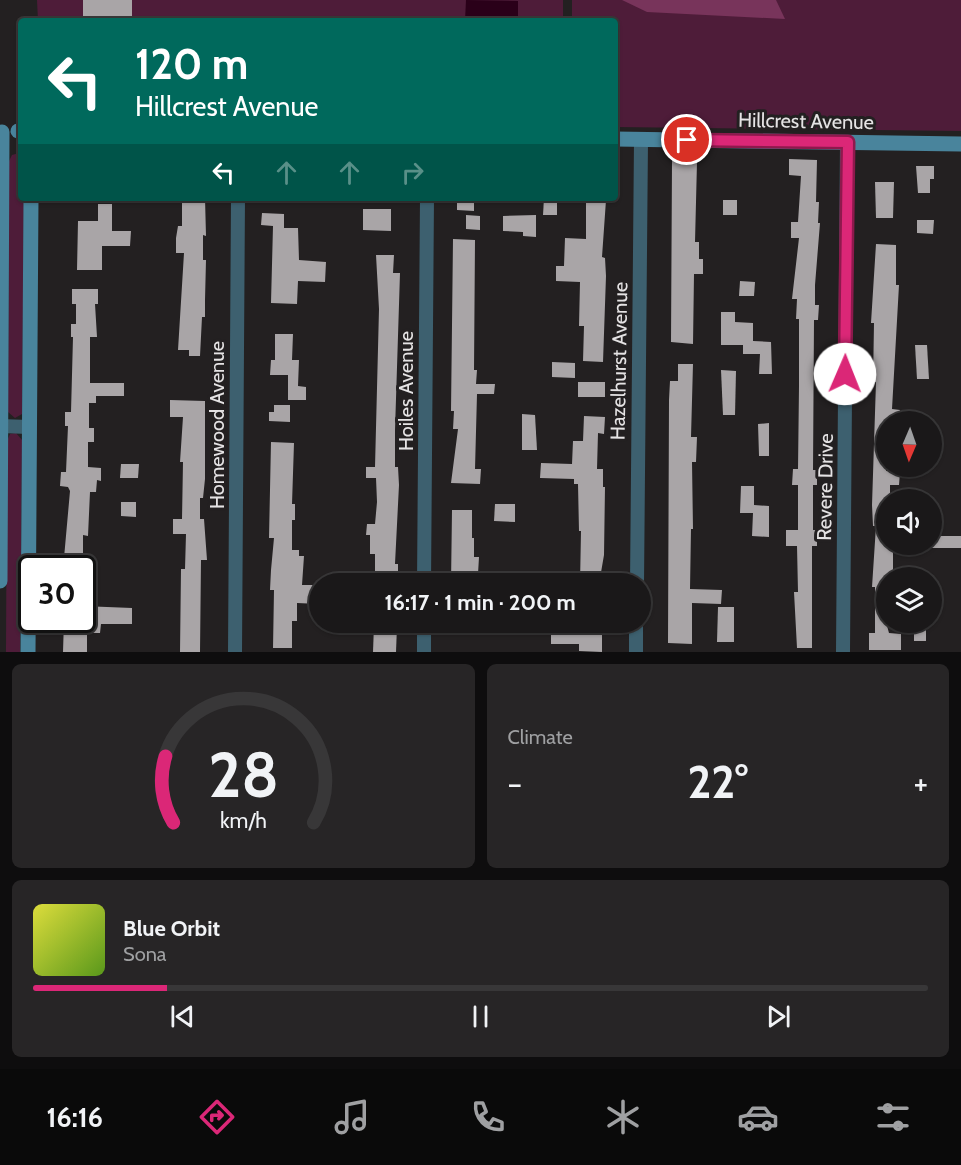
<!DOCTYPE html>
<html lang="en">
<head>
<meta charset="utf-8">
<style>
  :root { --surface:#1a1819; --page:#272526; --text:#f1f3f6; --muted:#9fa0a2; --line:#383738; --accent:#db2777 }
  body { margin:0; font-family:Cabin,sans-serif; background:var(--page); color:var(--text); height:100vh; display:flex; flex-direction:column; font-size:22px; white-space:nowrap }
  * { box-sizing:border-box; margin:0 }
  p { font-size:20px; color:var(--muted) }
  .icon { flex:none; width:33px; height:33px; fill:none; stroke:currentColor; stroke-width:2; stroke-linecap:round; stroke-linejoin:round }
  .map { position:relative; height:652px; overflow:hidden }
  .sheet { display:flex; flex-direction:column; gap:12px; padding:12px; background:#0e0d0e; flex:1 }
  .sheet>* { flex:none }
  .hud { position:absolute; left:18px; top:18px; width:600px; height:183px; border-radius:6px; box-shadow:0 2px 4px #0004,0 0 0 2px var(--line); background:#00695c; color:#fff; overflow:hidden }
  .needle { width:39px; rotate:182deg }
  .fabs { position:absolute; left:876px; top:411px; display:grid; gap:12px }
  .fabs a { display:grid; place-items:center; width:66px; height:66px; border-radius:50%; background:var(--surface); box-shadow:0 2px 4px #0004,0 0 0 2px var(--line); font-size:30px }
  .speed { position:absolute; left:18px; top:555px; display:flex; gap:12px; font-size:30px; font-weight:700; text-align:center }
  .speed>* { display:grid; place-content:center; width:78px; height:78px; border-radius:50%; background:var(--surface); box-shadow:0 2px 4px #0004,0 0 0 2px var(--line); line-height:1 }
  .speed .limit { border:3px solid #111; border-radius:9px; background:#fff; color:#111 }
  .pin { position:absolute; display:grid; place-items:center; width:51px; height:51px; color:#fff; margin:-26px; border:3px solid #fff; border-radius:50%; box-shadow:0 2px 6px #0007 }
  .me { position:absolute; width:66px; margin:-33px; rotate:1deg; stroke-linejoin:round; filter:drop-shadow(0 0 4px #0008) }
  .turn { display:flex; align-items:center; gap:21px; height:126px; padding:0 18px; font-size:27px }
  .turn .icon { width:78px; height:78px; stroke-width:2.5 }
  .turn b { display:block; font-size:42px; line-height:51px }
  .lanes { display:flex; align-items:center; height:57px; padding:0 18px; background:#0003; justify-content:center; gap:30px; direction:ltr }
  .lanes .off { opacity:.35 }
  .big { font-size:45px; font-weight:700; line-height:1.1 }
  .sheet .card { flex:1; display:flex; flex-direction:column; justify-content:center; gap:9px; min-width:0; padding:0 21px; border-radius:9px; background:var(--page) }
  .sheet .dial { align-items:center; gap:0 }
  .dial svg { height:156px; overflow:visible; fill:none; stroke:var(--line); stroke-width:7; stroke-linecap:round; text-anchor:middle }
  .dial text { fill:var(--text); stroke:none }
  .song { display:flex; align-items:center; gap:18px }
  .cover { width:72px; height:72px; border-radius:9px; background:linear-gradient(135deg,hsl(60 70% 55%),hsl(90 70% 35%)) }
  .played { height:6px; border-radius:3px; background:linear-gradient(90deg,var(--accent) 15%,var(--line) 15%) }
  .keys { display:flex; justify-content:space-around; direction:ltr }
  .heat { display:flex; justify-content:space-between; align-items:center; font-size:33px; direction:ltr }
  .sheet .tiles { flex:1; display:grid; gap:12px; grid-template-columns:1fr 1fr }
  .card:last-child { grid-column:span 2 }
  .trip { position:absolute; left:309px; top:573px; width:342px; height:60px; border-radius:30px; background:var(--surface); box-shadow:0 2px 4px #0004,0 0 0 2px var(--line); font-weight:700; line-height:60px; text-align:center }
  .menu { display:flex; height:96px; justify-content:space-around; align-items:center; background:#0a0a0a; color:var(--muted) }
  .menu .icon { width:42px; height:42px }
  .menu .active { color:var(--accent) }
  .menu b { font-size:27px; color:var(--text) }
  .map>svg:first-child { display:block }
  .green { fill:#4e1c39 }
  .forest { fill:#78345b }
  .water { fill:#2a0019 }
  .building { fill:#a9a5a7 }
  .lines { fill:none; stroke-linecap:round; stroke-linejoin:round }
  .street { stroke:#3d606f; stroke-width:14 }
  .secondary { stroke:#49849c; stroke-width:15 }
  .route-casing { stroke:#8e194d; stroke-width:15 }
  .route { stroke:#db2777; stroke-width:10 }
  .labels { text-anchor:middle; stroke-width:6; stroke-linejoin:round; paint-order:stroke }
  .street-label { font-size:20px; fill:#e5e3e4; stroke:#232021 }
</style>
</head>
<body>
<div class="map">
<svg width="961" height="652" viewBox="0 0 961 652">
  <rect width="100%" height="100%" fill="#232021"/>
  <!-- green -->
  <g class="green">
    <polygon points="37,0 563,0 563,21 38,21"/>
    <polygon points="572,0 961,0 961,131 615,127 615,21 572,21"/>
    <polygon points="19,153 21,154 21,198 24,198 22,414 15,418 8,412 9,161 12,155"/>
    <polygon points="16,433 22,440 20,652 6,652 7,441 10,434"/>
  </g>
  <!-- forest -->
  <polygon class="forest" points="622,0 776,0 785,19 647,12"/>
  <!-- water -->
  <polygon class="water" points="466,0 518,1 518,21 465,21"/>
  <!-- building -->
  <g class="building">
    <rect x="83" y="0" width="49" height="21"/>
    <polygon points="789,159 817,160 816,202 819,202 818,223 820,223 815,285 815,305 819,305 818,320 814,320 813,470 817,470 817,485 813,485 813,530 817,530 817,546 812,546 812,648 797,648 794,592 798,592 797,546 786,546 786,530 798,530 798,485 792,485 793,469 798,469 799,386 799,319 796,319 797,299 792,299 799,238 791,238 791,222 798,222 801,176 789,175"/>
    <polygon points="672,161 697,162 695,242 699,242 699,259 703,259 703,274 694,274 693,344 671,342"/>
    <polygon points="916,166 934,166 934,179 930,179 930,193 918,193"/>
    <polygon points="875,182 894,182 893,218 876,218"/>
    <polygon points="182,198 205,198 206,236 203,235 203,260 206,260 205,300 205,317 202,317 200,356 189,356 189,350 178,350 184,253 176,253 176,238 178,226 182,226"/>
    <polygon points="457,198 474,198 474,211 457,210"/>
    <polygon points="544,198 557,198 557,215 543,215"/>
    <polygon points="586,200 606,200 602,257 605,258 606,276 603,362 583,361 584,326 579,326 580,282 556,281 556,266 564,266 565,238 586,239"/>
    <rect x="723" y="200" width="14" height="15"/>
    <polygon points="98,204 112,204 112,231 131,231 130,246 102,246 102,270 77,270 78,221 98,221"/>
    <polygon points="363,209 391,209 391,231 363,230"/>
    <polygon points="262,213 284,214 284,228 298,228 299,260 326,262 325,282 298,281 297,304 271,303 273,226 261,225"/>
    <polygon points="466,215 480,216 480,230 466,229"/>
    <polygon points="536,215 536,237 523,236 523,232 503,231 503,216"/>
    <polygon points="917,220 934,220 933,234 917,233"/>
    <polygon points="453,239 475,240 474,370 477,370 476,384 495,384 494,394 477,394 475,469 481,469 480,484 451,483 458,429 453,429 454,411 451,411"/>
    <polygon points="876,244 896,245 896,285 899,285 892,409 900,410 899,422 886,422 886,471 900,472 899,485 890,485 890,500 886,500 886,544 893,544 893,578 886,578 886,622 889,633 901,634 901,650 869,650 869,633 875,633 875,587 872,587 876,526 873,526 872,505 876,382 873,382 874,323 871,323"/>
    <polygon points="376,255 394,255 393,273 400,273 395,430 395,467 398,467 399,485 395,564 398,564 398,579 375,578 375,554 370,554 370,535 366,535 367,524 375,524 377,502 376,478 366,478 366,467 375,467 379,309"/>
    <polygon points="740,281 755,282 754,296 739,296"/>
    <polygon points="72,289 98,289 98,304 95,304 97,337 90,337 90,383 124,383 124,396 96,396 96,403 89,403 89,428 94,428 94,442 88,442 88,467 101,468 101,481 97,480 96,492 90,492 88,536 83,535 83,568 71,568 71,558 64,558 70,491 68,487 60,486 61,472 66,472 68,426 65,426 65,412 71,412 73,337 71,337 71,324 76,324 76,304 72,304"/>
    <polygon points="721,312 735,312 735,322 753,323 753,341 771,342 772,374 759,374 760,354 743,354 743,345 721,345"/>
    <polygon points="275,334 293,334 292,360 299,360 298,386 306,387 306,400 288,400 288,375 270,375 271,360 275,360"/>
    <polygon points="915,345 927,345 929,379 917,379"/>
    <polygon points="552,362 575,363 575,378 552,377"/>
    <polygon points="678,364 693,364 691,437 697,437 696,462 692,462 693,529 691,529 690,589 722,590 721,604 692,603 692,644 668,643 669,400 670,381 678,381"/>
    <polygon points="721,370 736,371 735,415 723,415"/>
    <rect x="578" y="382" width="27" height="15"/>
    <polygon points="170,400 205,401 205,479 203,498 200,498 200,519 204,519 207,560 201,560 200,652 180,652 181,569 185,569 186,534 173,534 173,519 182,519 183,462 180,462 183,417 170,417"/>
    <polygon points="274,405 290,405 290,422 269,421 269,412 274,412"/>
    <polygon points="522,414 535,415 537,450 522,450"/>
    <polygon points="584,416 605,417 604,434 598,433 597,469 603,469 603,487 605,487 604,555 599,584 580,584 581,531 579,531 578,484 574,484 574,479 540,478 541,463 572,464 573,441 583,441"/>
    <polygon points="769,423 769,456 759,456 758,424"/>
    <polygon points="271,442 294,443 292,504 295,504 295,520 292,520 292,550 299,550 299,556 304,556 302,585 319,585 319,604 297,603 297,621 292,621 292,648 273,648 274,590 270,590 271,570 274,538 269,538"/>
    <polygon points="121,464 139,464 138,478 120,478"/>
    <polygon points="741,486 754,486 754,505 769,506 769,537 752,536 753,513 740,513"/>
    <polygon points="121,502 136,502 136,517 121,516"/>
    <polygon points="495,504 515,504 515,522 494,521"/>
    <polygon points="452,510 472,510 472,538 474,538 474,557 479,557 478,574 499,573 500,584 451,584"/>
    <rect x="932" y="536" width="29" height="12"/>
    <polygon points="82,606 132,608 132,624 101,624 100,633 87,633 87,652 63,652 64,620 82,620"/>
    <polygon points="718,607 734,607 734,642 717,642"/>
    <polygon points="579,622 602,622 602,652 579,651 579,644 551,644 551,632 579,632"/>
    <rect x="914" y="622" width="12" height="19"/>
    <polygon points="374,625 397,626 396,652 373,652"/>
  </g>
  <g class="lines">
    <!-- street -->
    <g class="street">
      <polyline points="0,426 29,427"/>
      <polyline points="424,584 427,198"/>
      <polyline points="637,584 641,140"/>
      <polyline points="235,652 238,198"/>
      <polyline points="424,652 424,622"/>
      <polyline points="636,652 636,622"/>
      <polyline points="843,652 847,142"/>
    </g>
    <!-- secondary -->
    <g class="secondary">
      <polyline points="18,131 21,132"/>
      <polyline points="615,139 961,144"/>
      <polyline points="0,581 2,132"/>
      <polyline points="28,652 31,198"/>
    </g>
  </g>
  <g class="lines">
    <defs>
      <polyline id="route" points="687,140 848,142 845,374"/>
    </defs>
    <!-- route casing -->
    <use href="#route" class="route-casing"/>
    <!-- route -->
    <use href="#route" class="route"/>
  </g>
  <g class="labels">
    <!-- street labels -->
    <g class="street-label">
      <text transform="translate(806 121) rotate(1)" y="7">Hillcrest Avenue</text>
      <text transform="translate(619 361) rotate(-89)" y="7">Hazelhurst Avenue</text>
      <text transform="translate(406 391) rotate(-90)" y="7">Hoiles Avenue</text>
      <text transform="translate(217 425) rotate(-90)" y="7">Homewood Avenue</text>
      <text transform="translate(825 487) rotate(-89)" y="7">Revere Drive</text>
    </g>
  </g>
</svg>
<div class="fabs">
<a><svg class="needle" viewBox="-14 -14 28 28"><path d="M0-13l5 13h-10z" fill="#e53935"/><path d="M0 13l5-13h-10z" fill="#9fa0a2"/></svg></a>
<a><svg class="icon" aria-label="sound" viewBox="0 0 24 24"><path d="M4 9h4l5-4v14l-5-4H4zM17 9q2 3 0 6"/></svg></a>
<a><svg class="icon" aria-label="layers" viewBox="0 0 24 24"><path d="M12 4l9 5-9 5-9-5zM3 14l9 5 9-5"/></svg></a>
</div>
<div class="speed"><div class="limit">30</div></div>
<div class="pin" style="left:687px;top:140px;background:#d93025"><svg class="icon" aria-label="arrive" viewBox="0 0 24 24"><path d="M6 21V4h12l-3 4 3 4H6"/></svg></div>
<svg class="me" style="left:845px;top:374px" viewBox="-20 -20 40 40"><circle r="19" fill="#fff"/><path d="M0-13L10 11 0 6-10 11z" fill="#db2777"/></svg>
<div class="trip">16:17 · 1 min · 200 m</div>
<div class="hud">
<div class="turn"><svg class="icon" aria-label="left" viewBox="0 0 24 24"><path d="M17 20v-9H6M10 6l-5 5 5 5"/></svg><div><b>120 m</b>Hillcrest Avenue</div></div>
<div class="lanes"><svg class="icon" aria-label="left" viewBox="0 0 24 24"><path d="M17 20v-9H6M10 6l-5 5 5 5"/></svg><svg class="icon off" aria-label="ahead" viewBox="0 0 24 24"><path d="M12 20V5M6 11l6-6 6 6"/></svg><svg class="icon off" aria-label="ahead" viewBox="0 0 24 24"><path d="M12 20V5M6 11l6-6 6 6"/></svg><svg class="icon off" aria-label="right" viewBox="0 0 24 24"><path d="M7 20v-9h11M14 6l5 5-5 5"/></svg></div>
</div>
</div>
<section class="sheet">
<div class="tiles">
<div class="card dial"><svg viewBox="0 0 100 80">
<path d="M14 69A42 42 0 1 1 86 69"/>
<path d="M14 69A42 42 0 0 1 10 35" stroke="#db2777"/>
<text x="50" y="56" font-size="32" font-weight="700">28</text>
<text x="50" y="72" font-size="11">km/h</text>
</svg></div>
<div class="card"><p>Climate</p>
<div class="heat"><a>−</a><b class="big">22°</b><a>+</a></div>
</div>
<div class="card">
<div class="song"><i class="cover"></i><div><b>Blue Orbit</b><p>Sona</p></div></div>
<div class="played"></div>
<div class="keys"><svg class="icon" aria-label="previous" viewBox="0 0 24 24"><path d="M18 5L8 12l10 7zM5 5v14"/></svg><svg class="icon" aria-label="pause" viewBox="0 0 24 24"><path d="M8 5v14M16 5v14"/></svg><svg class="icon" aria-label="next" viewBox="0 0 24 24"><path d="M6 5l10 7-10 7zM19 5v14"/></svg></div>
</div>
</div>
</section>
<nav class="menu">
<b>16:16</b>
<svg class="icon active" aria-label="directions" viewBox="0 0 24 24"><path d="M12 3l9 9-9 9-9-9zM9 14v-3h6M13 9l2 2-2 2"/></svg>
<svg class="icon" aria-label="music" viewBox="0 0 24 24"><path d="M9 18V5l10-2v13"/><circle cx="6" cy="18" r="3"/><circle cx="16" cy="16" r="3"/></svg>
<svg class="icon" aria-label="phone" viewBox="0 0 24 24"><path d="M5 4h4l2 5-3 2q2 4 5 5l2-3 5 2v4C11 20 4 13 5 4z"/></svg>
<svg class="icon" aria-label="climate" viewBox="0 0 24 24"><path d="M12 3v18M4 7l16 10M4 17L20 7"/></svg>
<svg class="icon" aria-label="car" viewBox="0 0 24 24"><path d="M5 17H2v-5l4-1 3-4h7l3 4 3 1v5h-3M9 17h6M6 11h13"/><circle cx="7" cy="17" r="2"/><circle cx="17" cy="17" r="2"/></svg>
<svg class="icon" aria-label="filters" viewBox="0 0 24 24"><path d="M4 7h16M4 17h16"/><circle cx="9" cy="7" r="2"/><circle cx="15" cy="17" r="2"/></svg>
</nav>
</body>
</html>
